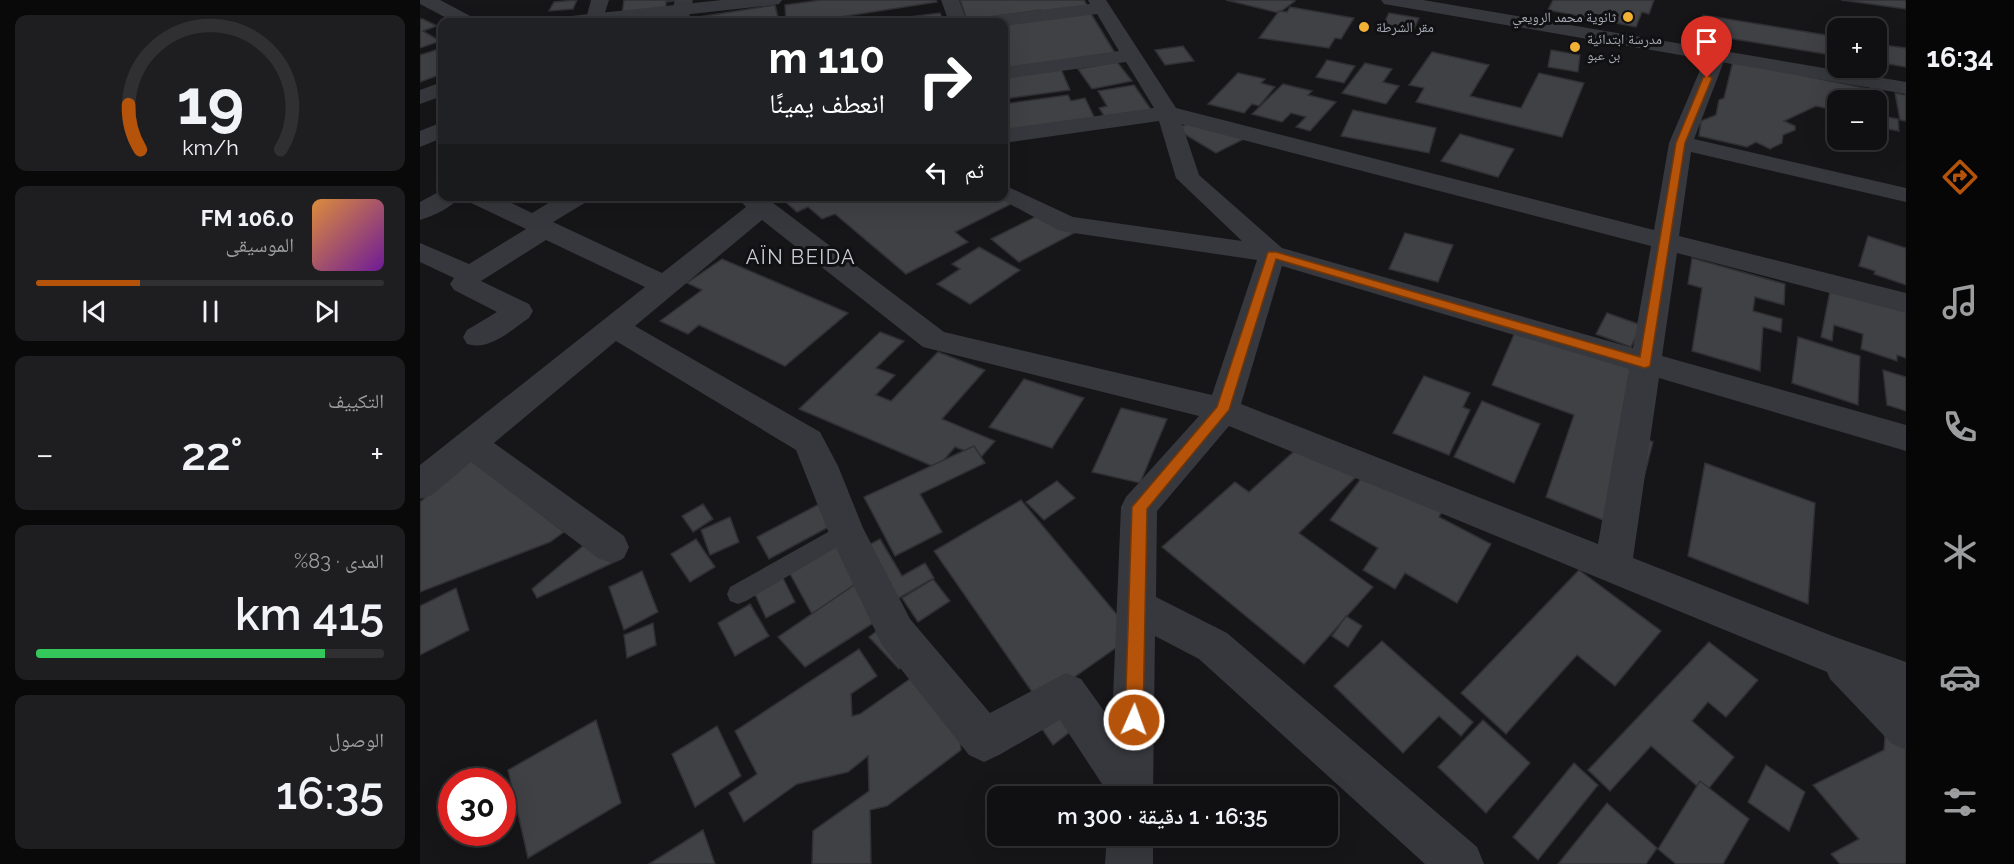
<!DOCTYPE html>
<html lang="ar">
<head>
<meta charset="utf-8">
<style>
  :root { --surface:#101012; --page:#1e1e20; --text:#f1f3f6; --muted:#9c9d9f; --line:#303032; --accent:#b45309 }
  body { margin:0; font-family:Raleway,"Noto Naskh Arabic",sans-serif; background:var(--page); color:var(--text); direction:rtl; height:100vh; display:flex; flex-direction:column; font-size:22px; white-space:nowrap }
  * { box-sizing:border-box; margin:0 }
  p { font-size:20px; color:var(--muted) }
  .icon { flex:none; width:33px; height:33px; fill:none; stroke:currentColor; stroke-width:2; stroke-linecap:round; stroke-linejoin:round }
  .map { position:relative; flex:1; overflow:hidden; direction:ltr }
  .details { display:flex; flex-direction:column; gap:15px; padding:15px; background:#09090a; width:420px }
  .details>* { flex:none }
  .banner { position:absolute; left:18px; top:18px; width:570px; height:183px; border-radius:12px; box-shadow:0 6px 24px #0002,0 0 0 2px var(--line); direction:rtl; background:#202124; color:#fff; overflow:hidden }
  .controls { position:absolute; left:1407px; top:18px; display:grid; gap:12px }
  .controls a { display:grid; place-items:center; width:60px; height:60px; border-radius:12px; background:var(--surface); box-shadow:0 6px 24px #0002,0 0 0 2px var(--line); font-size:30px }
  .speed { position:absolute; left:18px; top:768px; display:flex; gap:12px; font-size:30px; font-weight:700; text-align:center }
  .speed>* { display:grid; place-content:center; width:78px; height:78px; border-radius:50%; background:var(--surface); box-shadow:0 6px 24px #0002,0 0 0 2px var(--line); line-height:1 }
  .speed .limit { border:9px solid #d22; background:#fff; color:#111 }
  .pin { position:absolute; display:grid; place-items:center; width:51px; height:51px; color:#fff; margin:-62px -26px; border-radius:50% 50% 50% 0; rotate:-45deg; box-shadow:0 0 6px #0007 }
  .pin .icon { rotate:45deg }
  .me { position:absolute; width:66px; margin:-33px; rotate:2deg; stroke-linejoin:round; filter:drop-shadow(0 0 4px #0008) }
  .turn { display:flex; align-items:center; gap:21px; height:126px; padding:0 24px; font-size:27px }
  .turn .icon { width:78px; height:78px; stroke-width:2.5 }
  .turn b { display:block; font-size:42px; line-height:51px }
  .then { display:flex; align-items:center; height:57px; padding:0 24px; background:#0003; gap:12px; font-size:22px }
  .big { font-size:45px; font-weight:600; line-height:1.1 }
  .details .tile { flex:1; display:flex; flex-direction:column; justify-content:center; gap:9px; min-width:0; padding:0 21px; border-radius:12px; background:var(--page) }
  .details .dial { align-items:center; gap:0 }
  .dial svg { height:156px; overflow:visible; fill:none; stroke:var(--line); stroke-width:7; stroke-linecap:round; text-anchor:middle }
  .dial text { fill:var(--text); stroke:none }
  .song { display:flex; align-items:center; gap:18px }
  .cover { width:72px; height:72px; border-radius:9px; background:linear-gradient(135deg,hsl(30 70% 55%),hsl(280 70% 35%)) }
  .played { height:6px; border-radius:3px; background:linear-gradient(90deg,var(--accent) 30%,var(--line) 30%) }
  .keys { display:flex; justify-content:space-around; direction:ltr }
  .heat { display:flex; justify-content:space-between; align-items:center; font-size:33px; direction:ltr }
  .charge { height:9px; border-radius:4px; background:linear-gradient(90deg,#34c759 83%,var(--line) 0) }
  .trip { position:absolute; left:567px; top:786px; width:351px; height:60px; border-radius:12px; background:var(--surface); box-shadow:0 6px 24px #0002,0 0 0 2px var(--line); font-weight:600; line-height:60px; text-align:center; direction:rtl }
  main { display:flex; flex:1; min-height:0 }
  .tabs { display:flex; flex-direction:column; width:108px; justify-content:space-around; align-items:center; background:#060607; color:var(--muted) }
  .tabs .icon { width:42px; height:42px }
  .tabs .current { color:var(--accent) }
  .tabs b { font-size:27px; color:var(--text) }
  .map>svg:first-child { display:block }
  .building { fill:#404145; stroke:#303034; stroke-width:1.5 }
  .lines { fill:none; stroke-linecap:round; stroke-linejoin:round }
  .service { fill:#37383d; fill-rule:evenodd }
  .minor { fill:#37383d; fill-rule:evenodd }
  .tertiary { fill:#37383d; fill-rule:evenodd }
  .route { fill:#b45309; stroke:#753606; stroke-width:1.5 }
  .poi-dot { fill:#f2b134; stroke:#111113; stroke-width:2 }
  .labels { text-anchor:middle; stroke-width:6; stroke-linejoin:round; paint-order:stroke }
  .far-poi-label { font-size:14px; fill:#a8adb8; stroke:#111113; text-anchor:start }
  .quarter-label { font-size:20px; letter-spacing:1.5px; fill:#c9ccd4; stroke:#111113 }
</style>
</head>
<body>
<main>
<nav class="tabs">
<b>16:34</b>
<svg class="icon current" aria-label="directions" viewBox="0 0 24 24"><path d="M12 3l9 9-9 9-9-9zM9 14v-3h6M13 9l2 2-2 2"/></svg>
<svg class="icon" aria-label="music" viewBox="0 0 24 24"><path d="M9 18V5l10-2v13"/><circle cx="6" cy="18" r="3"/><circle cx="16" cy="16" r="3"/></svg>
<svg class="icon" aria-label="phone" viewBox="0 0 24 24"><path d="M5 4h4l2 5-3 2q2 4 5 5l2-3 5 2v4C11 20 4 13 5 4z"/></svg>
<svg class="icon" aria-label="climate" viewBox="0 0 24 24"><path d="M12 3v18M4 7l16 10M4 17L20 7"/></svg>
<svg class="icon" aria-label="car" viewBox="0 0 24 24"><path d="M5 17H2v-5l4-1 3-4h7l3 4 3 1v5h-3M9 17h6M6 11h13"/><circle cx="7" cy="17" r="2"/><circle cx="17" cy="17" r="2"/></svg>
<svg class="icon" aria-label="filters" viewBox="0 0 24 24"><path d="M4 7h16M4 17h16"/><circle cx="9" cy="7" r="2"/><circle cx="15" cy="17" r="2"/></svg>
</nav>
<div class="map">
<svg width="1486" height="864" viewBox="0 0 1486 864">
  <rect width="100%" height="100%" fill="#161618"/>
  <!-- building -->
  <g class="building">
    <polygon points="157,0 153,9 129,11 134,2"/>
    <polygon points="204,0 259,0 246,2 246,8 202,14"/>
    <polygon points="401,0 516,0 517,2 388,22 366,22 365,5"/>
    <polygon points="540,0 664,0 668,7 624,13 622,10 547,20"/>
    <polygon points="806,0 872,0 875,1 859,13"/>
    <polygon points="1133,0 1234,0 1229,14 1222,12 1216,27 1128,10"/>
    <polygon points="1421,0 1486,0 1486,9"/>
    <polygon points="355,5 359,22 279,22 279,17"/>
    <polygon points="870,7 934,18 921,39 915,38 909,48 839,38 859,11 867,12"/>
    <polygon points="670,12 695,53 584,69 584,24"/>
    <polygon points="520,13 524,22 490,22 488,17"/>
    <polygon points="969,13 999,18 992,34 961,29"/>
    <polygon points="1283,15 1418,37 1418,56 1301,37 1282,29"/>
    <polygon points="0,19 3,19 17,26 3,31 20,41 0,48"/>
    <polygon points="1456,44 1486,48 1486,67 1456,62"/>
    <polygon points="763,46 774,61 745,65 735,50"/>
    <polygon points="22,48 22,74 0,82 0,55"/>
    <polygon points="1131,50 1160,55 1158,72 1128,67"/>
    <polygon points="1012,52 1069,65 1050,96 1101,108 1119,73 1164,83 1142,137 996,102 1004,88 989,85"/>
    <polygon points="907,60 935,66 924,83 896,77"/>
    <polygon points="1313,61 1459,91 1460,104 1456,106 1456,100 1418,100 1418,111 1396,106 1364,121 1375,126 1375,130 1363,135 1362,143 1350,149 1336,142 1327,147 1279,136 1281,121 1296,115 1299,100 1304,98"/>
    <polygon points="697,62 712,81 672,89 658,69"/>
    <polygon points="945,63 972,69 963,82 979,86 966,104 922,93"/>
    <polygon points="641,69 650,90 584,99 584,77"/>
    <polygon points="818,73 845,79 841,83 855,87 839,106 832,104 824,113 788,104"/>
    <polygon points="863,84 892,91 888,95 916,102 890,131 876,127 886,117 871,113 862,122 832,114"/>
    <polygon points="714,85 732,111 686,119 679,108 687,106 678,91"/>
    <polygon points="1475,93 1486,95 1486,121 1480,120"/>
    <polygon points="648,95 651,101 665,98 676,121 587,132 584,122 584,104"/>
    <polygon points="933,110 1016,128 1009,153 921,136"/>
    <polygon points="1456,115 1478,119 1479,131 1456,127"/>
    <polygon points="773,121 826,138 796,153 756,129"/>
    <polygon points="1040,134 1094,149 1078,177 1021,161"/>
    <polygon points="584,189 599,200 535,232 548,242 486,274 415,214 402,219 388,207 377,212 359,196 584,196"/>
    <polygon points="629,210 658,231 599,262 571,239"/>
    <polygon points="985,233 1033,245 1018,282 969,269"/>
    <polygon points="1448,236 1486,248 1486,285 1454,274 1455,271 1439,266"/>
    <polygon points="559,247 600,270 550,304 517,284 540,269 532,264"/>
    <polygon points="1272,258 1365,284 1364,305 1335,297 1333,311 1362,319 1361,332 1343,327 1340,371 1272,351 1282,288 1268,284"/>
    <polygon points="302,259 428,313 365,366 279,325 268,334 240,321 282,290 267,283"/>
    <polygon points="1410,291 1486,312 1486,358 1477,355 1477,361 1441,349 1443,334 1414,325 1412,341 1401,337"/>
    <polygon points="1187,313 1221,325 1211,347 1176,334"/>
    <polygon points="1097,328 1237,375 1221,437 1233,442 1210,531 1126,497 1154,415 1072,385"/>
    <polygon points="460,332 484,341 456,368 475,375 456,395 471,401 518,352 565,370 522,419 575,441 561,457 535,447 517,468 379,409"/>
    <polygon points="1378,337 1440,356 1438,405 1372,383"/>
    <polygon points="1463,370 1486,377 1486,411 1467,405"/>
    <polygon points="1004,376 1050,393 1043,407 1050,410 1029,455 973,433"/>
    <polygon points="604,379 664,398 632,448 569,427"/>
    <polygon points="1062,401 1120,424 1094,483 1034,457"/>
    <polygon points="701,408 747,419 720,483 672,472"/>
    <polygon points="889,438 941,472 879,533 953,587 884,664 742,547 815,482 829,492"/>
    <polygon points="554,446 565,463 500,494 522,532 475,556 444,497"/>
    <polygon points="49,458 144,532 130,542 0,592 0,502"/>
    <polygon points="1285,463 1395,503 1388,604 1268,556"/>
    <polygon points="949,468 1024,508 1019,517 1071,544 1037,603 985,573 975,589 943,570 958,548 910,520"/>
    <polygon points="637,481 655,498 624,520 606,502"/>
    <polygon points="601,500 714,635 619,702 514,551"/>
    <polygon points="405,501 418,522 349,559 337,537"/>
    <polygon points="283,504 293,519 273,532 262,516"/>
    <polygon points="310,517 319,542 290,555 281,530"/>
    <polygon points="423,536 443,579 392,614 369,572"/>
    <polygon points="276,539 295,567 270,582 251,554"/>
    <polygon points="460,539 482,576 505,563 514,578 472,602 441,549"/>
    <polygon points="164,545 201,559 117,598 112,589"/>
    <polygon points="1159,570 1241,631 1195,686 1157,655 1086,734 1041,693"/>
    <polygon points="222,571 238,612 204,630 189,587"/>
    <polygon points="362,576 375,602 346,618 334,592"/>
    <polygon points="443,579 469,613 385,667 358,637"/>
    <polygon points="513,579 530,601 498,622 482,598"/>
    <polygon points="36,588 49,630 0,655 0,606"/>
    <polygon points="330,604 349,636 315,656 298,623"/>
    <polygon points="926,616 942,626 928,647 912,636"/>
    <polygon points="233,623 236,645 207,658 204,635"/>
    <polygon points="467,623 496,655 479,669 449,637"/>
    <polygon points="962,641 1053,722 1041,736 1019,716 983,753 914,686"/>
    <polygon points="1289,642 1338,680 1306,717 1288,702 1272,721 1314,757 1285,793 1231,746 1190,791 1168,770"/>
    <polygon points="439,649 457,676 431,694 432,716 440,714 514,662 537,694 541,750 467,806 450,810 451,864 392,864 393,831 449,791 448,756 428,772 377,784 324,822 309,793 337,774 315,731"/>
    <polygon points="628,692 655,728 633,745 607,707"/>
    <polygon points="176,720 201,803 108,858 88,770"/>
    <polygon points="1063,720 1110,763 1066,813 1018,767"/>
    <polygon points="1466,724 1486,733 1486,864 1420,864 1411,854 1439,839 1393,785 1464,750"/>
    <polygon points="297,726 321,776 275,807 252,754"/>
    <polygon points="1154,763 1178,785 1118,860 1093,837"/>
    <polygon points="1346,765 1385,792 1369,831 1328,802"/>
    <polygon points="1280,781 1329,819 1303,864 1256,864 1238,849"/>
    <polygon points="1187,803 1237,848 1226,864 1138,864"/>
    <polygon points="283,830 295,864 229,864"/>
  </g>
  <g class="lines">
    <!-- service -->
    <polygon class="service" points="426,522 434,525 437,531 434,537 326,601 318,604 310,601 307,594 310,587"/>
    <!-- minor -->
    <g class="minor">
      <polygon points="171,0 189,0 182,22 168,22 166,19"/>
      <polygon points="255,0 273,0 268,22 249,22"/>
      <polygon points="521,0 539,0 547,22 529,22"/>
      <path d="M668,0H686L756,108L1234,230L1249,143L1286,56L1289,52H1303L1306,56L1274,139L1486,188V202L1271,152L1259,236L1486,293V313L1257,253L1242,356L1486,425V451L1239,378L1213,558L1415,637L1486,662V750L1471,743L1410,679L1407,672L809,426L737,511L736,597L807,633L1057,847L1064,864H1005L779,659L735,636L733,796H689L688,793L640,720L579,755L564,762L549,755L462,645L408,531L376,450L196,341L74,443L204,536L209,547L204,558L191,563L178,558L51,462L12,495L0,499V465L225,287L126,240L61,281L109,304L113,311L109,318C91,330 70,351 47,344L43,337L47,330L77,312L34,290L30,284L34,278L0,262V243L49,264L106,229L47,201L44,196H77L112,213L140,196H171L168,201L133,222L242,273L326,207L316,196H344L524,332L792,395L837,260L647,232L638,230L575,196H584V185L653,217L822,241L756,178L739,121L584,143V129L734,108L706,62L584,79V67L699,51L677,14L584,26V22H561L564,18L571,16L670,4ZM762,124L1231,246L1213,348L862,248L779,175ZM342,220L503,347L779,416L706,497L701,507L692,722L661,679L646,673L570,713L490,619L443,528L418,466L400,432L215,326ZM862,266L1209,369L1178,544L821,404Z"/>
      <polygon points="22,82 22,96 0,104 0,90"/>
      <polygon points="22,122 22,138 0,147 0,131"/>
      <path d="M22,190V196H40C32,208 13,216 0,220V202Z"/>
      <polygon points="687,836 733,836 733,864 685,864"/>
    </g>
    <!-- tertiary -->
    <g class="tertiary">
      <polygon points="0,0 20,0 54,18 57,22 34,22 0,4"/>
      <polygon points="302,0 362,0 359,4 353,5 198,22 141,22 144,18 151,16"/>
      <polygon points="961,0 1003,0 1486,82 1486,94 970,5 964,4"/>
    </g>
  </g>
  <!-- route -->
  <polygon class="route" points="1287,75 1292,78 1265,143 1230,366 1225,368 856,259 809,410 727,509 723,720 720,726 714,729 707,726 705,720 712,507 797,407 848,252 856,252 1220,357 1256,143 1283,78"/>
  <!-- markers -->
  <g class="poi-dot">
    <circle cx="1208" cy="17" r="6"/>
    <circle cx="944" cy="27" r="6"/>
    <circle cx="1155" cy="47" r="6"/>
  </g>
  <g class="labels">
    <!-- far-poi labels -->
    <g class="far-poi-label">
      <text x="1196" y="22" text-anchor="end">ثانوية محمد الرويعي</text>
      <text x="956" y="32">مقر الشرطة</text>
      <text x="1167" y="44">مدرسة ابتدائية<tspan x="1167" dy="16">بن عبو</tspan></text>
    </g>
    <!-- quarter labels -->
    <g class="quarter-label">
      <text x="381" y="264">AÏN BEIDA</text>
    </g>
  </g>
</svg>
<div class="controls">
<a>+</a>
<a>−</a>
</div>
<div class="speed"><div class="limit">30</div></div>
<div class="pin" style="left:1287px;top:78px;background:#d93025"><svg class="icon" aria-label="arrive" viewBox="0 0 24 24"><path d="M6 21V4h12l-3 4 3 4H6"/></svg></div>
<svg class="me" style="left:714px;top:720px" viewBox="-20 -20 40 40"><circle r="17" fill="#b45309" stroke="#fff" stroke-width="3"/><path d="M0-11L8 9 0 5-8 9z" fill="#fff"/></svg>
<div class="trip">16:35 · 1 دقيقة · 300 m</div>
<div class="banner">
<div class="turn"><svg class="icon" aria-label="right" viewBox="0 0 24 24"><path d="M7 20v-9h11M14 6l5 5-5 5"/></svg><div><b>110 m</b>انعطف يمينًا</div></div>
<div class="then">ثم<svg class="icon" aria-label="left" viewBox="0 0 24 24"><path d="M17 20v-9H6M10 6l-5 5 5 5"/></svg></div>
</div>
</div>
<section class="details">
<div class="tile dial"><svg viewBox="0 0 100 80">
<path d="M14 69A42 42 0 1 1 86 69"/>
<path d="M14 69A42 42 0 0 1 8 46" stroke="#b45309"/>
<text x="50" y="56" font-size="32" font-weight="700">19</text>
<text x="50" y="72" font-size="11">km/h</text>
</svg></div>
<div class="tile">
<div class="song"><i class="cover"></i><div><b>106.0 FM</b><p>الموسيقى</p></div></div>
<div class="played"></div>
<div class="keys"><svg class="icon" aria-label="previous" viewBox="0 0 24 24"><path d="M18 5L8 12l10 7zM5 5v14"/></svg><svg class="icon" aria-label="pause" viewBox="0 0 24 24"><path d="M8 5v14M16 5v14"/></svg><svg class="icon" aria-label="next" viewBox="0 0 24 24"><path d="M6 5l10 7-10 7zM19 5v14"/></svg></div>
</div>
<div class="tile"><p>التكييف</p>
<div class="heat"><a>−</a><b class="big">22°</b><a>+</a></div>
</div>
<div class="tile"><p>المدى · 83%</p><b class="big">415 km</b><div class="charge"></div></div>
<div class="tile"><p>الوصول</p><b class="big">16:35</b></div>
</section>
</main>
</body>
</html>
